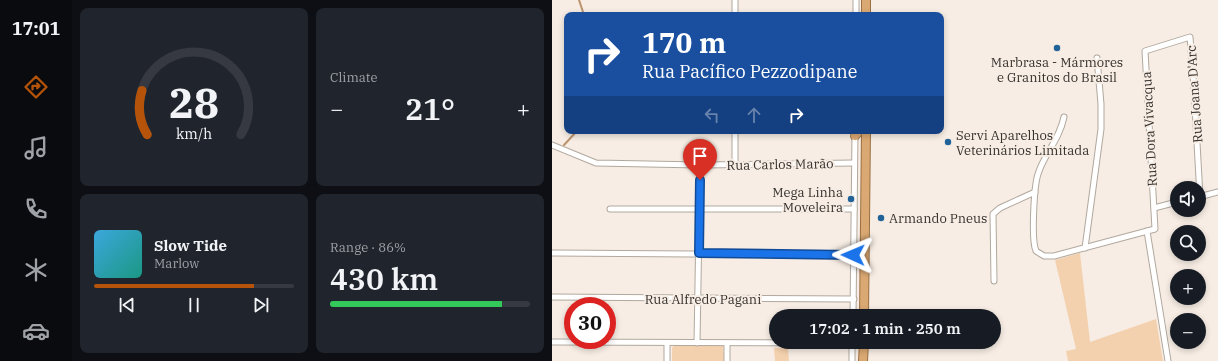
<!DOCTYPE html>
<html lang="en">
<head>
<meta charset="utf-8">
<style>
  :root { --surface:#171b24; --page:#20242c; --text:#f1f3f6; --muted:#9ea1a6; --line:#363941; --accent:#b45309 }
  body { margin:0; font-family:"IBM Plex Serif",serif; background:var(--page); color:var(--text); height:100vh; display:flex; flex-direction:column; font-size:15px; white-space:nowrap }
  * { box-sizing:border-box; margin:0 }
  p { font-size:13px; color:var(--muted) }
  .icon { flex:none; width:22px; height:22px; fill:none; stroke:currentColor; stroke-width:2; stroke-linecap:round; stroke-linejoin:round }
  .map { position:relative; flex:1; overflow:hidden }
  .side { display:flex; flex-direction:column; gap:8px; padding:8px; background:#0d0f14; width:480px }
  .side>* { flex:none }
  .hud { position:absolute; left:12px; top:12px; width:380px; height:122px; border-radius:8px; box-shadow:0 2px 6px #0003; background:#1a4fa0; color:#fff; overflow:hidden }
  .buttons { position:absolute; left:618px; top:181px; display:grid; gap:8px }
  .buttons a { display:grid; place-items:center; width:36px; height:36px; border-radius:50%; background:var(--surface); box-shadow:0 2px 6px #0003; font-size:20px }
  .speed { position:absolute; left:12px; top:297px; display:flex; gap:8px; font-size:20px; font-weight:700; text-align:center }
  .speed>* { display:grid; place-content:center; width:52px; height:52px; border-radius:50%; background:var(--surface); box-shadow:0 2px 6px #0003; line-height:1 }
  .speed .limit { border:6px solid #d22; background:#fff; color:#111 }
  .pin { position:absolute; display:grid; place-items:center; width:34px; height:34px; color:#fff; margin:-41px -17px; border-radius:50% 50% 50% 0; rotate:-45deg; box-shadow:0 0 4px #0007 }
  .pin .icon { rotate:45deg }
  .me { position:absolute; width:44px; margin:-22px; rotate:271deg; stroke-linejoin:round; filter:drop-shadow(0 0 3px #0008) }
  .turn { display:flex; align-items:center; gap:14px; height:84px; padding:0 12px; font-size:18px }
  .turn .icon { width:52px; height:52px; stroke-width:2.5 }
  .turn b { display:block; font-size:28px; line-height:34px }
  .lanes { display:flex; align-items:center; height:38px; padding:0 12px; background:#0003; justify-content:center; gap:20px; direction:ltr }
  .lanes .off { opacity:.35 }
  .big { font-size:30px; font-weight:600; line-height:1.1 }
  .side .tile { flex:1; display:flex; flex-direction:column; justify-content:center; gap:6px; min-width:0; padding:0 14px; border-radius:8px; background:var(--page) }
  .side .dial { align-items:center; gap:0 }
  .dial svg { height:104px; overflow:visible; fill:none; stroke:var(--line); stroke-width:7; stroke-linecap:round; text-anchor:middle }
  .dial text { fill:var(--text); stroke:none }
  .song { display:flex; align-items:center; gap:12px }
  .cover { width:48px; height:48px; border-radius:6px; background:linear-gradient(135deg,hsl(200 70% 55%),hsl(170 70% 35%)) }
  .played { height:4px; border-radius:2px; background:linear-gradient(90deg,var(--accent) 80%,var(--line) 80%) }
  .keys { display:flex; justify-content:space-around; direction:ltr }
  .heat { display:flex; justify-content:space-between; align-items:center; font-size:22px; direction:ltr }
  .charge { height:6px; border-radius:3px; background:linear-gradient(90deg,#34c759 86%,var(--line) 0) }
  .side .tiles { flex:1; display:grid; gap:8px; grid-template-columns:repeat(2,1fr) }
  .trip { position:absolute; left:217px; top:309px; width:232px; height:40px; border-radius:20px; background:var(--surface); box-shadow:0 2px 6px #0003; font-weight:600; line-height:40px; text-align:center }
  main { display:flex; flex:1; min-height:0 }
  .menu { display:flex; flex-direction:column; width:72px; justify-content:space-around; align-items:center; background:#090b0e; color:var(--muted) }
  .menu .icon { width:28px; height:28px }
  .menu .active { color:var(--accent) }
  .menu b { font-size:18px; color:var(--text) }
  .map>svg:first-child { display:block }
  .green { fill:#f4d1ae }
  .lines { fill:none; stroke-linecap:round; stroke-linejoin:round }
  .stream { stroke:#ba936c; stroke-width:2 }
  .minor-casing { stroke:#b1a89e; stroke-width:7 }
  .trunk-casing { stroke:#9a7043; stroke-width:10 }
  .minor { stroke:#fff; stroke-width:5 }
  .trunk { stroke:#daa872; stroke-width:8 }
  .route-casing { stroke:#114b97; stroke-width:10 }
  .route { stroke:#1a73e8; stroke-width:7 }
  .poi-dot { fill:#216298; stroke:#f7ede4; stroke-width:1.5 }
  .labels { text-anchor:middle; stroke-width:4; stroke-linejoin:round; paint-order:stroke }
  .poi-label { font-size:13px; fill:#35312d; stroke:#f7ede4; text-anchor:start }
  .street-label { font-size:13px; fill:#35312d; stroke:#f7ede4 }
</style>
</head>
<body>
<main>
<nav class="menu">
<b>17:01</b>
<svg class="icon active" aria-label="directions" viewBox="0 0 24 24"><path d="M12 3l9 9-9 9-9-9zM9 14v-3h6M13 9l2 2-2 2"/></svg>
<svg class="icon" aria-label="music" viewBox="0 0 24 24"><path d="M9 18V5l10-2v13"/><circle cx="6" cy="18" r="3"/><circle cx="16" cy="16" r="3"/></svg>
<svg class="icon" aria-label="phone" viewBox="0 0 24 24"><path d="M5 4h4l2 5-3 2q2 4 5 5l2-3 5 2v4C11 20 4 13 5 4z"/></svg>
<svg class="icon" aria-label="climate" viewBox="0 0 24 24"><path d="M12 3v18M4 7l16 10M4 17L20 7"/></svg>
<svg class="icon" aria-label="car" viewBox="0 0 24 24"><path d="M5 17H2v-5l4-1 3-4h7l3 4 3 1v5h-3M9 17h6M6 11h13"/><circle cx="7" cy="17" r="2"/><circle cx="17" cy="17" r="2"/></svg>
</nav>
<section class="side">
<div class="tiles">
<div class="tile dial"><svg viewBox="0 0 100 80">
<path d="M14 69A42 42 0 1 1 86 69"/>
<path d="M14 69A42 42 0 0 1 10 35" stroke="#b45309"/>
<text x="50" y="56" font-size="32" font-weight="700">28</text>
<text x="50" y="72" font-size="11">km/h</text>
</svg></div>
<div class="tile"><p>Climate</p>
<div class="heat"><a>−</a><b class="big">21°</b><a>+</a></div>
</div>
<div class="tile">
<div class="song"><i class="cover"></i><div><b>Slow Tide</b><p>Marlow</p></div></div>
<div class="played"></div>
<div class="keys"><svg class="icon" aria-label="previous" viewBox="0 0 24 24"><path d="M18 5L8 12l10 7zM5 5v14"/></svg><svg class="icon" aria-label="pause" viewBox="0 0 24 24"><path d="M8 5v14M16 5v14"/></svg><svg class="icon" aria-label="next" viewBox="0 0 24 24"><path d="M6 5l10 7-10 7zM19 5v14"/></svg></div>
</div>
<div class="tile"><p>Range · 86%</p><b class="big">430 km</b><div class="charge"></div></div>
</div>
</section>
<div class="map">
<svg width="666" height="361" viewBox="0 0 666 361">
  <rect width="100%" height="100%" fill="#f7ede4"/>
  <!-- green -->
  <g class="green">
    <polygon points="528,253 538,342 604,319 611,361 516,361 514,351 524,349 503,260"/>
    <polygon points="122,345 171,345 172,361 120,361 120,348"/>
    <polygon points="222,348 236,348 237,361 223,361"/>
  </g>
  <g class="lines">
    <!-- stream -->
    <g class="stream">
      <polyline points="27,0 32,15"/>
      <polyline points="12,145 25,131"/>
    </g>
    <defs>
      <g id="minor">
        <polyline points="183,15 183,0"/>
        <polyline points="304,15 304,0"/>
        <path d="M512,117C507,141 492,154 486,174C482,186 479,240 484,251L492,256H502L603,229L593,51L638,37L642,88L648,197"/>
        <polyline points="0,145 44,163 148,165 302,163"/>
        <polyline points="183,165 183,131"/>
        <polyline points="647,197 666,192"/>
        <polyline points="602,208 625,202"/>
        <polyline points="58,209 302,209"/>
        <polyline points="595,231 616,361"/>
        <polyline points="533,248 549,129 549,104 545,58"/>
        <polyline points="0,253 301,255"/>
        <polyline points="442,281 441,214 448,208 483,192"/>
        <polyline points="0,297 302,299"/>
        <polyline points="301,316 303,133"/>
        <polyline points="0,342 300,343"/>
        <polyline points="115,343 115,361"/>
        <polyline points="145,343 148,165"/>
        <polyline points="175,343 175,361"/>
        <polyline points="300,361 300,342"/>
      </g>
      <g id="trunk">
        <polyline points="314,0 314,15"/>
        <polyline points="303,136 307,131"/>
        <polyline points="312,316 314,131"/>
        <polyline points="311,361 312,342"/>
      </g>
    </defs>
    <!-- minor casing -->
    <use href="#minor" class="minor-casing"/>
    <!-- trunk casing -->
    <use href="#trunk" class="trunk-casing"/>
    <!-- minor -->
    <use href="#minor" class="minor"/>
    <!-- trunk -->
    <use href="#trunk" class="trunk"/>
  </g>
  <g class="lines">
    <defs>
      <polyline id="route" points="148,180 147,253 301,255"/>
    </defs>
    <!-- route casing -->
    <use href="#route" class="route-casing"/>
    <!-- route -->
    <use href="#route" class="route"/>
  </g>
  <!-- markers -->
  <g class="poi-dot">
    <circle cx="505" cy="48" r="4"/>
    <circle cx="396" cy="142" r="4"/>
    <circle cx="299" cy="199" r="4"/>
    <circle cx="329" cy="218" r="4"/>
  </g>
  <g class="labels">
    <!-- poi labels -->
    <g class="poi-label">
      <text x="505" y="67" text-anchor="middle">Marbrasa - Mármores<tspan x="505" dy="15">e Granitos do Brasil</tspan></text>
      <text x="404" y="140">Servi Aparelhos<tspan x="404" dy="15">Veterinários Limitada</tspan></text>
      <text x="291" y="197" text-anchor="end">Mega Linha<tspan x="291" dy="15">Moveleira</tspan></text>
      <text x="337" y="223">Armando Pneus</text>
    </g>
    <!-- street labels -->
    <g class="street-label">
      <text transform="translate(642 94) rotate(-94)" y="5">Rua Joana D'Arc</text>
      <text transform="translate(597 129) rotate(-93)" y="5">Rua Dora Vivacqua</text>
      <text transform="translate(228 164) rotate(-1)" y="5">Rua Carlos Marão</text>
      <text x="151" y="304">Rua Alfredo Pagani</text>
    </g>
  </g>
</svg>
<div class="buttons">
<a><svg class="icon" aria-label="sound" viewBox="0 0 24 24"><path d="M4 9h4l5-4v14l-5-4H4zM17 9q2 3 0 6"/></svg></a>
<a><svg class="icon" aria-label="search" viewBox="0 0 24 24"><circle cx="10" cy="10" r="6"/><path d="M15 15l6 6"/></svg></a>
<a>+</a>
<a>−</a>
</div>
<div class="speed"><div class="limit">30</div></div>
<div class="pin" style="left:148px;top:180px;background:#d93025"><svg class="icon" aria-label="arrive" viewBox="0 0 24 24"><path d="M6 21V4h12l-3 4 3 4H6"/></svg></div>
<svg class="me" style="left:301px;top:255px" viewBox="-20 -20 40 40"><path d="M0-17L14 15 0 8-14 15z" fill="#1a73e8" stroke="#fff" stroke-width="4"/></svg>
<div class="trip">17:02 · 1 min · 250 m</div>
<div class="hud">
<div class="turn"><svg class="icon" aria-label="right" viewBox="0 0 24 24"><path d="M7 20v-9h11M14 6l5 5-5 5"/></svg><div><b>170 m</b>Rua Pacífico Pezzodipane</div></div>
<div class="lanes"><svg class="icon off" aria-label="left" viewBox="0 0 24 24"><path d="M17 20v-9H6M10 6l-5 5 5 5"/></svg><svg class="icon off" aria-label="ahead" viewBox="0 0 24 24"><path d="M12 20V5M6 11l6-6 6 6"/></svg><svg class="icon" aria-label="right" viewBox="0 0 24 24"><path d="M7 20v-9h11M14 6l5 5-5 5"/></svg></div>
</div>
</div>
</main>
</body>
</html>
